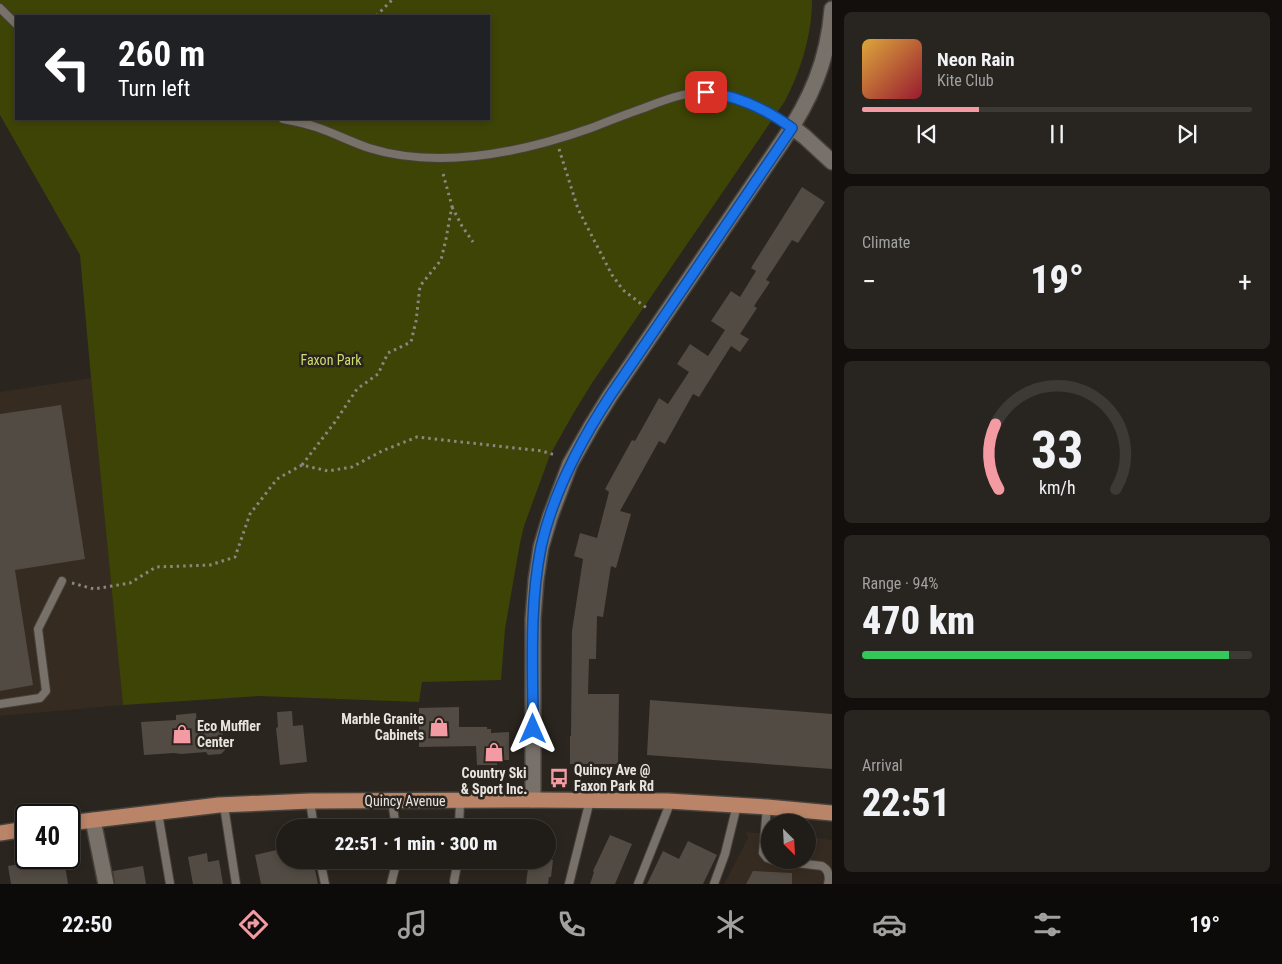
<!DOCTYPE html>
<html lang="en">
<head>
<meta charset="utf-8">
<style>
  :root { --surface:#201c17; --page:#282520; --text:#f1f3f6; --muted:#a2a1a1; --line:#3d3a36; --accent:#f49aa2 }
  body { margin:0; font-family:"Roboto Condensed",sans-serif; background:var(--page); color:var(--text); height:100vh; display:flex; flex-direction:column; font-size:19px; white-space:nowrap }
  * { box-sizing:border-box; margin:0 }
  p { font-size:16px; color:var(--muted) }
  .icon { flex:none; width:28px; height:28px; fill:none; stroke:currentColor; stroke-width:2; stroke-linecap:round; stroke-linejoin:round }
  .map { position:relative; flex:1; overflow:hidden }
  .sheet { display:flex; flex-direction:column; gap:12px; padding:12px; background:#120f0d; width:450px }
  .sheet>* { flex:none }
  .guide { position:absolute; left:15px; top:15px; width:475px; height:105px; border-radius:0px; box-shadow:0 2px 8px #0003,0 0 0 1px var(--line); background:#202124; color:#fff; overflow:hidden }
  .needle { width:32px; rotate:156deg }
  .buttons { position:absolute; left:761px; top:814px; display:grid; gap:10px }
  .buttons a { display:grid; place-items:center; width:55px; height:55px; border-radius:50%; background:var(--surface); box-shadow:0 2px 8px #0003,0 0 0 1px var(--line); font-size:25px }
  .speed { position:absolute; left:15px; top:804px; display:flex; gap:10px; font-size:25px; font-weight:700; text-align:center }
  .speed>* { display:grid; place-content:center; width:65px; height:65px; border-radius:50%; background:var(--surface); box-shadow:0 2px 8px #0003,0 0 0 1px var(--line); line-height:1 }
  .speed .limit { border:2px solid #111; border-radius:8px; background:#fff; color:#111 }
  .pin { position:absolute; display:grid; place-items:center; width:42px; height:42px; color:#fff; margin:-21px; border-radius:10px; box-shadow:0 2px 8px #0006 }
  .me { position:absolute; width:55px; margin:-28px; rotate:0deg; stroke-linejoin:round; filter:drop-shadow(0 0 4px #0008) }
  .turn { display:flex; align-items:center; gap:18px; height:105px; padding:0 20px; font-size:22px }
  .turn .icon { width:65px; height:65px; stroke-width:2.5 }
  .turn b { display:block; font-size:35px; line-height:42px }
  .big { font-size:38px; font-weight:800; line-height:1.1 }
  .sheet .card { flex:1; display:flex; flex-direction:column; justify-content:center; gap:8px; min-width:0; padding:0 18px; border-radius:8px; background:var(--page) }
  .sheet .dial { align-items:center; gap:0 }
  .dial svg { height:130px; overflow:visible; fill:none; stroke:var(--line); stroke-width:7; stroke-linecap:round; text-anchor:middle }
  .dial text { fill:var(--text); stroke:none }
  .song { display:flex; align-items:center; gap:15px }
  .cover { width:60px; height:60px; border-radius:8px; background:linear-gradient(135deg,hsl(40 70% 55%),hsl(350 70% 35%)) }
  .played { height:5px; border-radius:2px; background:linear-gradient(90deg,var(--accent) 30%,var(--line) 30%) }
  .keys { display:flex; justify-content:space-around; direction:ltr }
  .heat { display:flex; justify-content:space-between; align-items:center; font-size:28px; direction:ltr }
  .charge { height:8px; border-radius:4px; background:linear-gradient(90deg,#34c759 94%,var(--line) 0) }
  .trip { position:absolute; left:276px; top:819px; width:280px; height:50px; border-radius:25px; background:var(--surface); box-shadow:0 2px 8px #0003,0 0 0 1px var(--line); font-weight:800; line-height:50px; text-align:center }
  .dock { display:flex; height:80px; justify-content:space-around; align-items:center; background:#0d0b09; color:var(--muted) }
  .dock .icon { width:35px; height:35px }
  .dock .current { color:var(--accent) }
  .dock b { font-size:22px; color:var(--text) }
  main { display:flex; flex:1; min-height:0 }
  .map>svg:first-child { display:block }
  .built { fill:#362b21 }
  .green { fill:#3e4406; fill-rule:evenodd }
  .building { fill:#524b44 }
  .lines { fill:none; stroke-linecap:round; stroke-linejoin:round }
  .lane-casing { stroke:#46413c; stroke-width:10 }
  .street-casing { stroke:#46413c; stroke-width:18 }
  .secondary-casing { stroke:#46413c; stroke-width:18 }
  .primary-casing { stroke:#46413c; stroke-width:18 }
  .path { stroke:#8b8681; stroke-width:3; stroke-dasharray:2.5 4; stroke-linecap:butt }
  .lane { stroke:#787169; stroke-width:8 }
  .street { stroke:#787169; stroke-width:15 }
  .secondary { stroke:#787169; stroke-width:15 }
  .primary { stroke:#b98467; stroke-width:15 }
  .route-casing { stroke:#114b97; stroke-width:12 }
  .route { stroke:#1a73e8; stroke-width:9 }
  .labels { text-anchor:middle; stroke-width:5; stroke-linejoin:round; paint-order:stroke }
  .park-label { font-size:14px; fill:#cfdc6e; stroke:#2b251f }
  .poi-label { font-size:14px; font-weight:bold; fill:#e8e4e0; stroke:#2b251f; text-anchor:start }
  .street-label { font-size:14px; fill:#e8e4e0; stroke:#2b251f }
</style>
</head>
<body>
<main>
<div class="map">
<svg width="832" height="884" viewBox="0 0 832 884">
  <rect width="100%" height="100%" fill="#2b251f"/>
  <!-- built -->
  <g class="built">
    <polygon points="91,378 123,705 0,716 0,392"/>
    <polygon points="746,832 770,834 770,860 808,860 808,837 832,840 832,884 724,884 748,838"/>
  </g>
  <!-- green -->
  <path class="green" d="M0,0H812C812,35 801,70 785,101L592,383L573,414L550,455L524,526L520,543L505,629L501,680L422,682L419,702L259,696L123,705L91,378L80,255L0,115ZM16,16H489V119H16Z"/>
  <!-- building -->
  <g class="building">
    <polygon points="802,187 825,202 798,243 792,240 766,280 770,282 754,306 757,308 740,334 749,339 740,352 731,346 699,397 693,394 665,444 659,441 620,511 631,514 616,568 611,566 603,617 597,616 596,659 589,659 588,694 619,694 618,764 570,764 570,736 571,736 572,631 583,559 574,556 580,533 597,538 609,492 605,489 632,440 635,441 659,398 668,404 689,372 677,364 690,344 708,356 725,330 711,321 731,291 740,297 756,271 751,268"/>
    <polygon points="61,405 85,559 15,570 33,685 0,691 0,414"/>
    <polygon points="650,700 832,714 832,769 647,755"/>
    <polygon points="459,707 459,727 487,727 487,729 491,729 491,733 509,732 509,760 497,760 497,765 477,765 476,746 419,747 419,708"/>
    <polygon points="292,711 293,726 303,725 307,762 280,765 276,728 278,727 277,712"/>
    <polygon points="196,713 197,727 219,724 222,730 223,738 225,740 225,750 221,754 208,755 206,752 181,754 174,753 144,755 141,722 176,720 176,715"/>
    <polygon points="610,835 632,844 615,884 590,884 594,872 593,871"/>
    <polygon points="688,841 717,855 703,884 647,884 663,851 679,859"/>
    <polygon points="285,848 285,860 313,860 318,884 261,884 255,855"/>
    <polygon points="207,853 208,862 219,860 223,884 193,884 188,857"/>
    <polygon points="57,858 64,858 68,884 11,884 8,866"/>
    <polygon points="529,860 553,860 551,877 549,877 548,884 526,884"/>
    <polygon points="143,866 146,884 115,884 113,871"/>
    <polygon points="753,871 792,873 792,884 746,884"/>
  </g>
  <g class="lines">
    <defs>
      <g id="lane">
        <polyline points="0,8 16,24"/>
        <path d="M283,119C294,121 305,123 316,127C334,133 351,142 369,148C391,155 416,158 440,158C491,158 543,145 591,128C609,121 626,114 644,108C664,100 685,92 706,92C738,93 767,110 792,127"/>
        <polyline points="0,704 40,698 46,691 38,629 62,581"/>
        <polyline points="310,801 314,828"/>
        <polyline points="392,801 396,828"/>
        <polyline points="224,806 236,884"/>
        <polyline points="767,807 763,853 767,858 770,859"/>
        <polyline points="158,813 170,884"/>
        <polyline points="459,828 460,801"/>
        <polyline points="320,860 325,884"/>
        <path d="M772,860L822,866C829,870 830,876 828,884"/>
        <polyline points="454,881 458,860"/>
        <polyline points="391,884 397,860"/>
        <polyline points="569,884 590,800"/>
        <polyline points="638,884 671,801"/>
        <polyline points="714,884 725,854 737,805"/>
      </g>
      <g id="street">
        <polyline points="792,127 805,137 832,162"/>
        <polyline points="93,820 106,884"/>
      </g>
      <path id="secondary" d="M533,800V619L536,580L541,547L550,517L570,464L592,425L610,396L782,142C811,100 828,60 832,9"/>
      <g id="primary">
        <polyline points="69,823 219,805 310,801 533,800 668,801 767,807 832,813"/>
        <polyline points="0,833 26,829"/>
      </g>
    </defs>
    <!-- lane casing -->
    <use href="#lane" class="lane-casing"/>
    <!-- street casing -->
    <use href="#street" class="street-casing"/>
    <!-- secondary casing -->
    <use href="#secondary" class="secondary-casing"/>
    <!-- primary casing -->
    <use href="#primary" class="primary-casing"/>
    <!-- path -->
    <g class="path">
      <polyline points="376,16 392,0"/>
      <polyline points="559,149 578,209 612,275 623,290 648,309"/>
      <polyline points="452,207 462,226 473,242"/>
      <polyline points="302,465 335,422 357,389 378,374 388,353 411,342 416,321 420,286 441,260 446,239 452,206 442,170"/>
      <polyline points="72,583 94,589 130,583 156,567 210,565 235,557 250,514 277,479 302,465 328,471 352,467 382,451 417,437 542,451 555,455"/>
    </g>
    <!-- lane -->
    <use href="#lane" class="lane"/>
    <!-- street -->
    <use href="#street" class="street"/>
    <!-- secondary -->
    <use href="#secondary" class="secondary"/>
    <!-- primary -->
    <use href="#primary" class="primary"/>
  </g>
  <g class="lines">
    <defs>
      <path id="route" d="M533,729C533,669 529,607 541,547C553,493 580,442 610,396L792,128C766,109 739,96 706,92"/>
    </defs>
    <!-- route casing -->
    <use href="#route" class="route-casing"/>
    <!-- route -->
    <use href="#route" class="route"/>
  </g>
  <!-- icons -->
  <defs>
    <symbol id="shop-bare" viewBox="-9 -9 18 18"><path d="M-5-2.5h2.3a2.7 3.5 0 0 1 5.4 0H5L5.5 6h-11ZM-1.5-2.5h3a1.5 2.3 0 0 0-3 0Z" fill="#f49aa2" stroke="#2b251f" stroke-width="2.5" paint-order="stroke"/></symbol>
    <symbol id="bus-bare" viewBox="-9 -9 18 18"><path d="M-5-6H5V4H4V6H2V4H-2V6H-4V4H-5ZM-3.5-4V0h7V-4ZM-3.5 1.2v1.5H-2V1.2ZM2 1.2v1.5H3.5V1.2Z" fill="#f49aa2" stroke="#2b251f" stroke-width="2.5" paint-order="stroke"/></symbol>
  </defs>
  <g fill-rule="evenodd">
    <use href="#shop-bare" x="425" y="713" width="28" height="28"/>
    <use href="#shop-bare" x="168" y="720" width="28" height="28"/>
    <use href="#shop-bare" x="480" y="738" width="28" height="28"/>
    <use href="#bus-bare" x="545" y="764" width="28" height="28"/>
  </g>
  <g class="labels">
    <!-- park labels -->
    <g class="park-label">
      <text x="331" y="365">Faxon Park</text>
    </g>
    <!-- poi labels -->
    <g class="poi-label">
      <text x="424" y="724" text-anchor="end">Marble Granite<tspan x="424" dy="16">Cabinets</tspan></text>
      <text x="197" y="731">Eco Muffler<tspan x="197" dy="16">Center</tspan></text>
      <text x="574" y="775">Quincy Ave @<tspan x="574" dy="16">Faxon Park Rd</tspan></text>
      <text x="494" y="778" text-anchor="middle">Country Ski<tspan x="494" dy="16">&amp; Sport Inc.</tspan></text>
    </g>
    <!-- street labels -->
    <g class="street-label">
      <text x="405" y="806">Quincy Avenue</text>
    </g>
  </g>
</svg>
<div class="buttons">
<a><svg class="needle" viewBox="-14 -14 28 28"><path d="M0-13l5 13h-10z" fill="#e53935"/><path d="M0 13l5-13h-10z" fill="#a2a1a1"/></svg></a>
</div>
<div class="speed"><div class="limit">40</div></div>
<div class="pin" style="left:706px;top:92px;background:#d93025"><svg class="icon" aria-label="arrive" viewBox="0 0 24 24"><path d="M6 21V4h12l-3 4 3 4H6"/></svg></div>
<svg class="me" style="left:533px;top:729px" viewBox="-20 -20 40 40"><path d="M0-17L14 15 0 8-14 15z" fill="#1a73e8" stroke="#fff" stroke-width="4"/></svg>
<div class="trip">22:51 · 1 min · 300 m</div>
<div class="guide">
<div class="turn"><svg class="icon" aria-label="left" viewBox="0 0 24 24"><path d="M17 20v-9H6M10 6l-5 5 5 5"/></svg><div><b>260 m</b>Turn left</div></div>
</div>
</div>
<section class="sheet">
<div class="card">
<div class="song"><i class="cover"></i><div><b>Neon Rain</b><p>Kite Club</p></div></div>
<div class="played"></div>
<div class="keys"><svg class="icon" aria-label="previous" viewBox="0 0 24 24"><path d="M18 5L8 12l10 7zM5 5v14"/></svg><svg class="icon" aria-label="pause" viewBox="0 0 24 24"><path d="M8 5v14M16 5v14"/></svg><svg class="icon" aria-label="next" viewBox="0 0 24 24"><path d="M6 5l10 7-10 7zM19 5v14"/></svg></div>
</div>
<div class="card"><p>Climate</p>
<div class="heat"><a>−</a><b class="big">19°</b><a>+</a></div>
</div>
<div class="card dial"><svg viewBox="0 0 100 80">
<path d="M14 69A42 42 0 1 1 86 69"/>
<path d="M14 69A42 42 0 0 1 12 29" stroke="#f49aa2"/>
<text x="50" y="56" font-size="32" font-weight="700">33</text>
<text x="50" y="72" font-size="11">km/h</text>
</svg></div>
<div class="card"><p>Range · 94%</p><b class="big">470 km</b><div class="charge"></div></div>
<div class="card"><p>Arrival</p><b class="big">22:51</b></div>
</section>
</main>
<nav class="dock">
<b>22:50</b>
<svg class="icon current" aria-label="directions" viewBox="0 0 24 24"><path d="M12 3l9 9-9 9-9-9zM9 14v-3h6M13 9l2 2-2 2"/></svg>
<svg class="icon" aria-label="music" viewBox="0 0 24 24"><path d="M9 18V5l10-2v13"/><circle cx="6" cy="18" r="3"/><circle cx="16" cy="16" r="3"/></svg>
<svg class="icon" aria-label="phone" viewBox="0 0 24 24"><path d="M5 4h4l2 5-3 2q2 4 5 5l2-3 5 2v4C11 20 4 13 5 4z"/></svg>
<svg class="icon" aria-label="climate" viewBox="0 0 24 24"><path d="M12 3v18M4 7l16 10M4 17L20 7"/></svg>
<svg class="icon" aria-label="car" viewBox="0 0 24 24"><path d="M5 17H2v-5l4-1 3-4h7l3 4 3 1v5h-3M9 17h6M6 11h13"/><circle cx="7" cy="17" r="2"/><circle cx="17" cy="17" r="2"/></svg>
<svg class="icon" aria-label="filters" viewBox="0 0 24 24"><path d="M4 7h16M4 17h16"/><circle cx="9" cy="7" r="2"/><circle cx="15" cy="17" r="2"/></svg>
<b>19°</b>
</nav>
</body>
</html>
